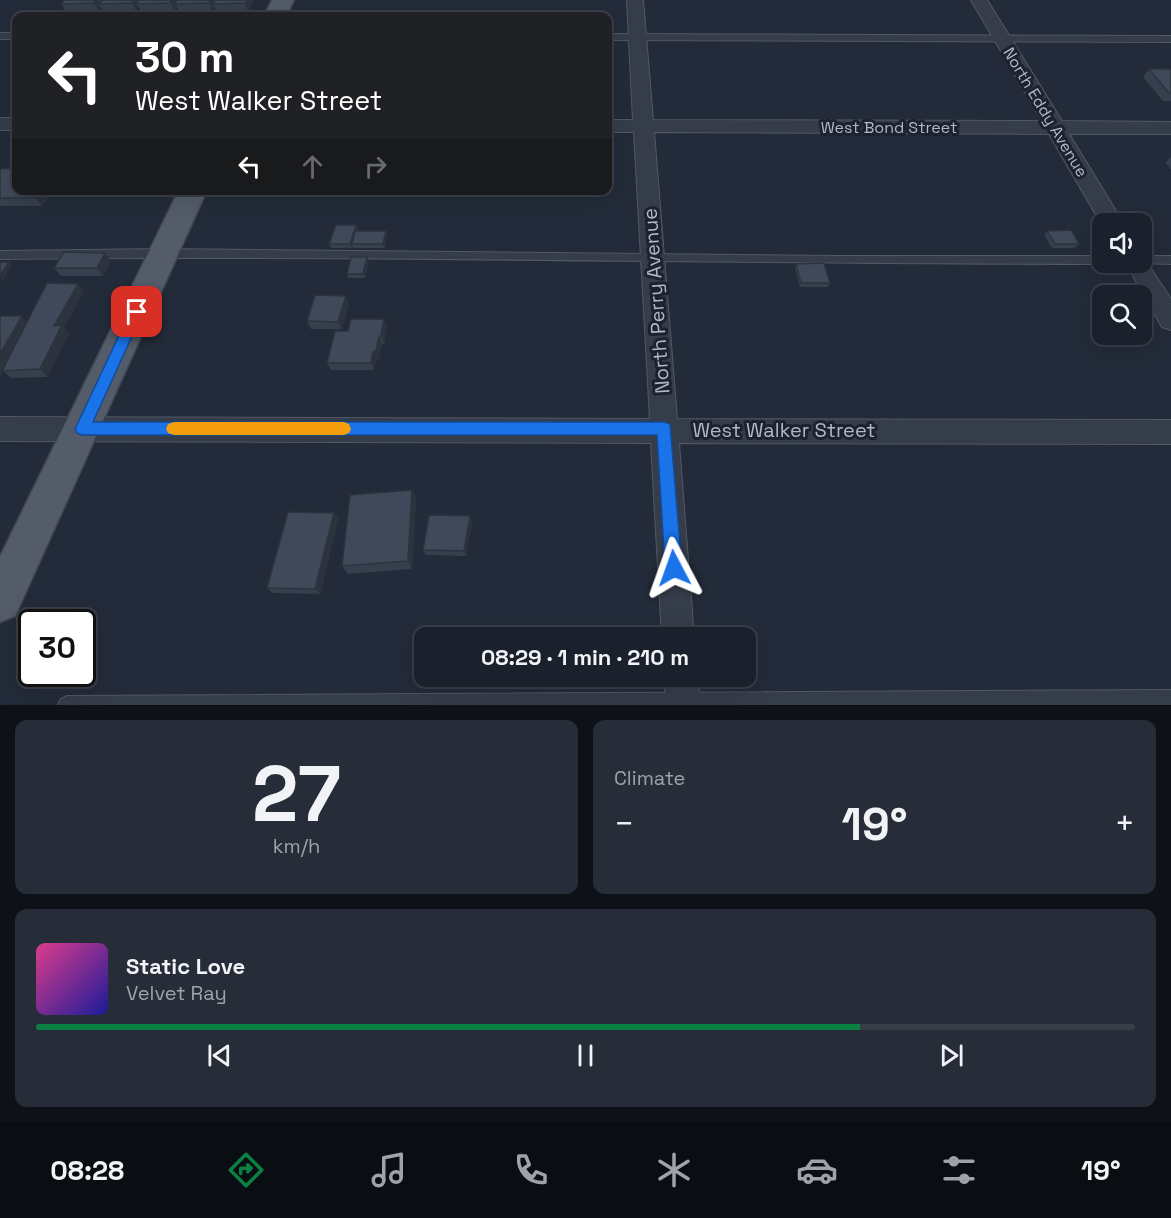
<!DOCTYPE html>
<html lang="en">
<head>
<meta charset="utf-8">
<style>
  :root { --surface:#1a202c; --page:#272d38; --text:#f1f3f6; --muted:#9fa3a9; --line:#383e48; --accent:#0b8043 }
  body { margin:0; font-family:"Space Grotesk",sans-serif; background:var(--page); color:var(--text); height:100vh; display:flex; flex-direction:column; font-size:22px; white-space:nowrap }
  * { box-sizing:border-box; margin:0 }
  p { font-size:20px; color:var(--muted) }
  .icon { flex:none; width:33px; height:33px; fill:none; stroke:currentColor; stroke-width:2; stroke-linecap:round; stroke-linejoin:round }
  .map { position:relative; height:705px; overflow:hidden }
  .panel { display:flex; flex-direction:column; gap:15px; padding:15px; background:#0e1218; flex:1 }
  .panel>* { flex:none }
  .hud { position:absolute; left:12px; top:12px; width:600px; height:183px; border-radius:12px; box-shadow:0 6px 24px #0002,0 0 0 2px var(--line); background:#202124; color:#fff; overflow:hidden }
  .fabs { position:absolute; left:1092px; top:213px; display:grid; gap:12px }
  .fabs a { display:grid; place-items:center; width:60px; height:60px; border-radius:12px; background:var(--surface); box-shadow:0 6px 24px #0002,0 0 0 2px var(--line); font-size:30px }
  .speed { position:absolute; left:18px; top:609px; display:flex; gap:12px; font-size:30px; font-weight:700; text-align:center }
  .speed>* { display:grid; place-content:center; width:78px; height:78px; border-radius:50%; background:var(--surface); box-shadow:0 6px 24px #0002,0 0 0 2px var(--line); line-height:1 }
  .speed .limit { border:3px solid #111; border-radius:9px; background:#fff; color:#111 }
  .pin { position:absolute; display:grid; place-items:center; width:51px; height:51px; color:#fff; margin:-26px; border-radius:12px; box-shadow:0 3px 9px #0006 }
  .me { position:absolute; width:66px; margin:-33px; rotate:356deg; stroke-linejoin:round; filter:drop-shadow(0 0 4px #0008) }
  .turn { display:flex; align-items:center; gap:21px; height:126px; padding:0 24px; font-size:27px }
  .turn .icon { width:78px; height:78px; stroke-width:2.5 }
  .turn b { display:block; font-size:42px; line-height:51px }
  .lanes { display:flex; align-items:center; height:57px; padding:0 24px; background:#0003; justify-content:center; gap:30px; direction:ltr }
  .lanes .off { opacity:.35 }
  .big { font-size:45px; font-weight:700; line-height:1.1 }
  .panel .widget { flex:1; display:flex; flex-direction:column; justify-content:center; gap:9px; min-width:0; padding:0 21px; border-radius:12px; background:var(--page) }
  .panel .dial { align-items:center; gap:0 }
  .dial b { font-size:78px; line-height:1 }
  .song { display:flex; align-items:center; gap:18px }
  .cover { width:72px; height:72px; border-radius:9px; background:linear-gradient(135deg,hsl(330 70% 55%),hsl(240 70% 35%)) }
  .played { height:6px; border-radius:3px; background:linear-gradient(90deg,var(--accent) 75%,var(--line) 75%) }
  .keys { display:flex; justify-content:space-around; direction:ltr }
  .heat { display:flex; justify-content:space-between; align-items:center; font-size:33px; direction:ltr }
  .panel .tiles { flex:1; display:grid; gap:15px; grid-template-columns:1fr 1fr }
  .widget:last-child { grid-column:span 2 }
  .trip { position:absolute; left:414px; top:627px; width:342px; height:60px; border-radius:12px; background:var(--surface); box-shadow:0 6px 24px #0002,0 0 0 2px var(--line); font-weight:700; line-height:60px; text-align:center }
  .menu { display:flex; height:96px; justify-content:space-around; align-items:center; background:#0a0d12; color:var(--muted) }
  .menu .icon { width:42px; height:42px }
  .menu .selected { color:var(--accent) }
  .menu b { font-size:27px; color:var(--text) }
  .map>svg:first-child { display:block }
  .lines { fill:none; stroke-linecap:round; stroke-linejoin:round }
  .lane-casing { stroke:#515865; stroke-width:2 }
  .street-casing { stroke:#515865; stroke-width:2 }
  .primary-casing { stroke:#3f4653; stroke-width:3 }
  .lane { fill:#363d4a; fill-rule:evenodd }
  .street { fill:#363d4a; fill-rule:evenodd }
  .primary { fill:#545c6a; fill-rule:evenodd }
  .wall { fill:#363f4d }
  .shaded-wall { fill:#2c333e }
  .building { fill:#3f4959; stroke:#2c333e; stroke-width:1.5 }
  .route { fill:#1a73e8; stroke:#114b97; stroke-width:1.5 }
  .slow { fill:#f59e0b }
  .labels { text-anchor:middle; stroke-width:6; stroke-linejoin:round; paint-order:stroke }
  .far-street-label { font-size:16px; fill:#b1b8c6; stroke:#1c222f }
  .street-label { font-size:20px; fill:#b1b8c6; stroke:#1c222f }
</style>
</head>
<body>
<div class="map">
<svg width="1171" height="705" viewBox="0 0 1171 705">
  <rect width="100%" height="100%" fill="#232b3a"/>
  <g class="lines">
    <defs>
      <g id="lane">
        <rect x="0" y="33" width="16" height="6"/>
        <polygon points="608,34 1171,36 1171,42 608,40"/>
        <path d="M164,249L837,256H1102V262H1107L1102,264C735,264 367,255 0,259V251Z"/>
        <polygon points="1142,256 1171,256 1171,264 1138,263 1142,262"/>
        <polygon points="1171,690 1171,705 58,705 61,699 67,696"/>
      </g>
      <g id="street">
        <polygon points="627,0 643,0 653,120 1042,121 971,0 987,0 1062,121 1171,122 1171,134 1069,134 1124,224 1102,225 1049,134 654,132 677,419 1171,420 1171,444 679,443 694,638 662,638 651,443 0,441 0,417 650,419 634,132 608,132 608,120 633,120"/>
        <rect x="0" y="118" width="16" height="12"/>
        <polygon points="1142,255 1171,299 1171,330 1162,327 1125,262 1142,262"/>
        <polygon points="664,676 698,676 700,705 666,705"/>
      </g>
      <g id="primary">
        <polygon points="272,0 294,0 286,16 264,16"/>
        <polygon points="179,190 207,190 15,616 0,622 0,557"/>
      </g>
    </defs>
    <!-- lane casing -->
    <use href="#lane" class="lane-casing"/>
    <!-- street casing -->
    <use href="#street" class="street-casing"/>
    <!-- primary casing -->
    <use href="#primary" class="primary-casing"/>
    <!-- lane -->
    <use href="#lane" class="lane"/>
    <!-- street -->
    <use href="#street" class="street"/>
    <!-- primary -->
    <use href="#primary" class="primary"/>
  </g>
  <!-- wall -->
  <g class="wall">
    <polygon points="254,0 248,12 216,12 214,7 212,12 179,12 177,7 174,11 141,12 139,7 136,11 104,12 101,8 99,11 66,12 61,4"/>
    <polygon points="1149,69 1171,69 1171,101 1163,101 1143,77"/>
    <polygon points="1171,156 1171,170 1166,163"/>
    <polygon points="0,169 52,190 42,206 0,206"/>
    <polygon points="356,225 358,229 357,231 386,231 387,235 385,248 353,248 352,246 352,248 331,248 329,244"/>
    <polygon points="1047,231 1079,244 1075,248 1052,248 1044,235"/>
    <polygon points="105,253 111,261 103,276 61,276 54,268"/>
    <polygon points="369,261 365,278 348,278 347,274"/>
    <polygon points="796,264 830,283 828,287 800,287 795,268"/>
    <polygon points="84,291 64,328 69,333 47,377 11,378 3,371 0,376 0,316 27,322"/>
    <polygon points="349,304 342,329 311,329 307,321"/>
    <polygon points="384,319 387,326 384,344 382,344 379,359 376,360 374,370 331,370 327,363 348,331"/>
    <polygon points="412,490 416,499 412,569 348,574 342,566"/>
    <polygon points="334,513 338,519 320,594 273,593 267,588"/>
    <polygon points="472,522 466,556 426,555 423,550"/>
  </g>
  <!-- shaded-wall -->
  <g class="shaded-wall">
    <polygon points="96,0 106,0 99,4 101,8 99,11 94,3"/>
    <polygon points="134,0 143,0 137,4 139,7 136,11 132,3"/>
    <polygon points="172,0 181,0 175,4 177,7 174,11 170,3"/>
    <polygon points="210,0 218,0 213,4 214,7 212,12 209,3"/>
    <polygon points="247,0 254,0 248,12 245,3"/>
    <polygon points="40,190 52,190 42,206 35,198"/>
    <polygon points="356,225 358,229 353,244 352,244 352,248 350,244"/>
    <polygon points="386,231 387,235 385,248 383,244"/>
    <polygon points="105,253 111,261 103,276 97,268"/>
    <polygon points="367,257 369,261 365,278 363,274"/>
    <polygon points="9,262 12,266 3,281 0,277 0,276"/>
    <polygon points="78,284 84,291 64,328 69,333 47,377 40,369 54,326"/>
    <polygon points="346,296 349,304 342,329 338,322"/>
    <polygon points="22,316 29,324 0,376 0,354"/>
    <polygon points="384,319 387,326 384,344 381,336"/>
    <polygon points="379,336 382,344 379,359 376,360 374,370 371,363 373,352"/>
    <polygon points="412,490 416,499 412,569 408,561"/>
    <polygon points="334,513 338,519 320,594 315,589"/>
    <polygon points="470,516 472,522 466,556 464,551"/>
  </g>
  <!-- building -->
  <g class="building">
    <polygon points="64,0 96,0 94,3 61,4"/>
    <polygon points="102,0 134,0 132,3 99,4"/>
    <polygon points="139,0 172,0 170,3 137,4"/>
    <polygon points="177,0 210,0 209,3 175,4"/>
    <polygon points="215,0 247,0 245,3 213,4"/>
    <polygon points="1149,69 1171,69 1171,93 1169,93"/>
    <polygon points="16,168 16,190 40,190 35,198 0,198 0,169"/>
    <polygon points="336,225 356,225 350,244 329,244"/>
    <polygon points="1071,230 1079,244 1055,244 1047,231"/>
    <polygon points="355,231 386,231 383,244 352,244"/>
    <polygon points="64,252 105,253 97,268 54,268"/>
    <polygon points="351,257 367,257 363,274 347,274"/>
    <polygon points="0,262 9,262 0,276"/>
    <polygon points="824,263 830,283 801,283 796,264"/>
    <polygon points="47,283 78,284 54,326 62,325 40,369 2,371"/>
    <polygon points="315,295 346,296 338,322 307,321"/>
    <polygon points="0,316 22,316 0,354"/>
    <polygon points="351,319 384,319 381,336 379,336 376,351 373,352 371,363 327,363 335,331 348,331"/>
    <polygon points="412,490 408,561 342,566 350,495"/>
    <polygon points="288,512 334,513 315,589 267,588"/>
    <polygon points="429,515 470,516 464,551 423,550"/>
  </g>
  <!-- route -->
  <polygon class="route" points="137,307 143,312 93,422 664,422 670,424 682,568 680,574 674,576 668,574 665,568 657,435 82,435 77,433 75,429 130,312"/>
  <!-- slow -->
  <polygon class="slow" points="174,422 344,422 349,424 351,429 349,433 344,435 174,435 168,433 166,429 168,424"/>
  <g class="labels">
    <!-- far-street labels -->
    <g class="far-street-label">
      <text transform="translate(1046 112) rotate(59)" y="6">North Eddy Avenue</text>
      <text x="889" y="133">West Bond Street</text>
    </g>
    <!-- street labels -->
    <g class="street-label">
      <text transform="translate(656 301) rotate(-94)" y="7">North Perry Avenue</text>
      <text x="784" y="437">West Walker Street</text>
    </g>
  </g>
</svg>
<div class="fabs">
<a><svg class="icon" aria-label="sound" viewBox="0 0 24 24"><path d="M4 9h4l5-4v14l-5-4H4zM17 9q2 3 0 6"/></svg></a>
<a><svg class="icon" aria-label="search" viewBox="0 0 24 24"><circle cx="10" cy="10" r="6"/><path d="M15 15l6 6"/></svg></a>
</div>
<div class="speed"><div class="limit">30</div></div>
<div class="pin" style="left:137px;top:312px;background:#d93025"><svg class="icon" aria-label="arrive" viewBox="0 0 24 24"><path d="M6 21V4h12l-3 4 3 4H6"/></svg></div>
<svg class="me" style="left:674px;top:568px" viewBox="-20 -20 40 40"><path d="M0-17L14 15 0 8-14 15z" fill="#1a73e8" stroke="#fff" stroke-width="4"/></svg>
<div class="trip">08:29 · 1 min · 210 m</div>
<div class="hud">
<div class="turn"><svg class="icon" aria-label="left" viewBox="0 0 24 24"><path d="M17 20v-9H6M10 6l-5 5 5 5"/></svg><div><b>30 m</b>West Walker Street</div></div>
<div class="lanes"><svg class="icon" aria-label="left" viewBox="0 0 24 24"><path d="M17 20v-9H6M10 6l-5 5 5 5"/></svg><svg class="icon off" aria-label="ahead" viewBox="0 0 24 24"><path d="M12 20V5M6 11l6-6 6 6"/></svg><svg class="icon off" aria-label="right" viewBox="0 0 24 24"><path d="M7 20v-9h11M14 6l5 5-5 5"/></svg></div>
</div>
</div>
<section class="panel">
<div class="tiles">
<div class="widget dial"><b>27</b><p>km/h</p></div>
<div class="widget"><p>Climate</p>
<div class="heat"><a>−</a><b class="big">19°</b><a>+</a></div>
</div>
<div class="widget">
<div class="song"><i class="cover"></i><div><b>Static Love</b><p>Velvet Ray</p></div></div>
<div class="played"></div>
<div class="keys"><svg class="icon" aria-label="previous" viewBox="0 0 24 24"><path d="M18 5L8 12l10 7zM5 5v14"/></svg><svg class="icon" aria-label="pause" viewBox="0 0 24 24"><path d="M8 5v14M16 5v14"/></svg><svg class="icon" aria-label="next" viewBox="0 0 24 24"><path d="M6 5l10 7-10 7zM19 5v14"/></svg></div>
</div>
</div>
</section>
<nav class="menu">
<b>08:28</b>
<svg class="icon selected" aria-label="directions" viewBox="0 0 24 24"><path d="M12 3l9 9-9 9-9-9zM9 14v-3h6M13 9l2 2-2 2"/></svg>
<svg class="icon" aria-label="music" viewBox="0 0 24 24"><path d="M9 18V5l10-2v13"/><circle cx="6" cy="18" r="3"/><circle cx="16" cy="16" r="3"/></svg>
<svg class="icon" aria-label="phone" viewBox="0 0 24 24"><path d="M5 4h4l2 5-3 2q2 4 5 5l2-3 5 2v4C11 20 4 13 5 4z"/></svg>
<svg class="icon" aria-label="climate" viewBox="0 0 24 24"><path d="M12 3v18M4 7l16 10M4 17L20 7"/></svg>
<svg class="icon" aria-label="car" viewBox="0 0 24 24"><path d="M5 17H2v-5l4-1 3-4h7l3 4 3 1v5h-3M9 17h6M6 11h13"/><circle cx="7" cy="17" r="2"/><circle cx="17" cy="17" r="2"/></svg>
<svg class="icon" aria-label="filters" viewBox="0 0 24 24"><path d="M4 7h16M4 17h16"/><circle cx="9" cy="7" r="2"/><circle cx="15" cy="17" r="2"/></svg>
<b>19°</b>
</nav>
</body>
</html>
